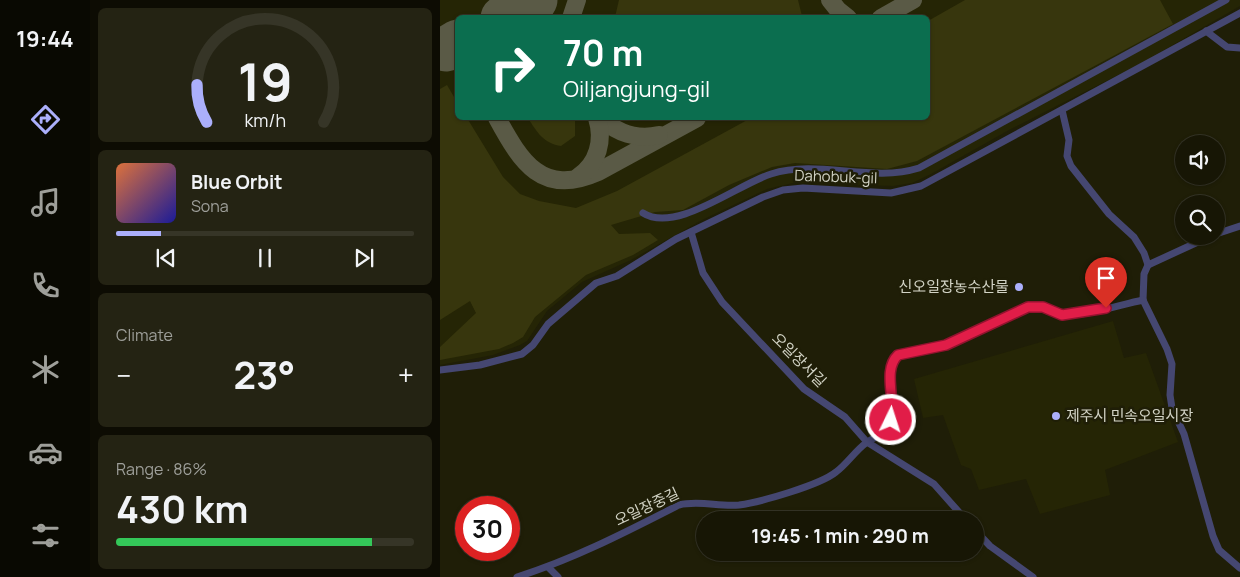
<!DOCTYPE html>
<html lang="en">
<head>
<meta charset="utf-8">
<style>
  :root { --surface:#171605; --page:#242313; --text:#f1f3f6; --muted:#9e9f9a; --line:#363527; --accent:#abaffb }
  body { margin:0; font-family:Manrope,"Noto Sans KR",sans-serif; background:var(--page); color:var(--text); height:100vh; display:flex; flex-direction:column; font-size:19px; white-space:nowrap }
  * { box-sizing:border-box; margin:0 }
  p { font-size:16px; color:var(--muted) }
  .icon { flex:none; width:28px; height:28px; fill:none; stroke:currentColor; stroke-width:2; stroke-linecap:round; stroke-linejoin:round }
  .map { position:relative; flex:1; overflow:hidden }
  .sheet { display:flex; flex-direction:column; gap:8px; padding:8px; background:#0d0c03; width:350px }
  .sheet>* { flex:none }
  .top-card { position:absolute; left:15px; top:15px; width:475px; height:105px; border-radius:8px; box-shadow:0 1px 4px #0004,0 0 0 1px var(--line); background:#0b6e4f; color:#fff; overflow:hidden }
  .tools { position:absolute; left:735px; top:135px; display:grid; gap:10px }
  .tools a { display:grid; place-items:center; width:50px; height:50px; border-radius:50%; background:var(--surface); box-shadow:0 1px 4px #0004,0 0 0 1px var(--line); font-size:25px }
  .speed { position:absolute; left:15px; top:496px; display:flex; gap:10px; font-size:25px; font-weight:700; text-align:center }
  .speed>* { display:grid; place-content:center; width:65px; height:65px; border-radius:50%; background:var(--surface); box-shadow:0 1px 4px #0004,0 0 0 1px var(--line); line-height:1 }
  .speed .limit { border:8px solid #d22; background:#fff; color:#111 }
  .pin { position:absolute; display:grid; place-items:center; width:42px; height:42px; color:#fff; margin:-51px -21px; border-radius:50% 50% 50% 0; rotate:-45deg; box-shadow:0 0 5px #0007 }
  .pin .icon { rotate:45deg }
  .me { position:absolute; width:55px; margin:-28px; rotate:4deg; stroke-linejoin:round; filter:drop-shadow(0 0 4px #0008) }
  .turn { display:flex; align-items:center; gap:18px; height:105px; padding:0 25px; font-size:22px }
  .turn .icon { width:65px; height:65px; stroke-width:2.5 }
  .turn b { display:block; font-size:35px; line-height:42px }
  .big { font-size:38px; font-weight:700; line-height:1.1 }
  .sheet .tile { flex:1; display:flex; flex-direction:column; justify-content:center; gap:8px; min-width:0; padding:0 18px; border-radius:8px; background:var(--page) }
  .sheet .dial { align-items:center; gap:0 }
  .dial svg { height:130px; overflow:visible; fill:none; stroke:var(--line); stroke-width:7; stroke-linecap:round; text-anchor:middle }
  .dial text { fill:var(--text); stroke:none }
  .song { display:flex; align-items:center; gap:15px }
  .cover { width:60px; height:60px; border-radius:8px; background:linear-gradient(135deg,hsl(20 70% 55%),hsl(240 70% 35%)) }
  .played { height:5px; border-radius:2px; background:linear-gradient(90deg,var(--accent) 15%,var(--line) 15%) }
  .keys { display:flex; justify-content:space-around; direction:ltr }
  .heat { display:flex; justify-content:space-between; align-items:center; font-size:28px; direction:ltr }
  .charge { height:8px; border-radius:4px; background:linear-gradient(90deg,#34c759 86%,var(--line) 0) }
  .trip { position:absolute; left:256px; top:511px; width:288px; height:50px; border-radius:25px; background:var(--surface); box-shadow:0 1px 4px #0004,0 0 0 1px var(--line); font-weight:700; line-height:50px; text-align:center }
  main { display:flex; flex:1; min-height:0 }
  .tab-bar { display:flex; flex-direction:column; width:90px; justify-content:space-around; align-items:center; background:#090902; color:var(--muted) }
  .tab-bar .icon { width:35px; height:35px }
  .tab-bar .active { color:var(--accent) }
  .tab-bar b { font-size:22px; color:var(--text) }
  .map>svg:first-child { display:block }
  .built { fill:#252505; fill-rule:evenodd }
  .green { fill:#37360d }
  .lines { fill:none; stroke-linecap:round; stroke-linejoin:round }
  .taxiway { stroke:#5a5a46; stroke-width:18 }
  .runway { stroke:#5a5a46; stroke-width:45 }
  .minor { stroke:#454771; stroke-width:7 }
  .route-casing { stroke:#92132f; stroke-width:12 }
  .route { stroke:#e11d48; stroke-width:9 }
  .poi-dot { fill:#abaffb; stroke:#1f1e07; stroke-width:2 }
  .labels { text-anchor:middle; stroke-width:5; stroke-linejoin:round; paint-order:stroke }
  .street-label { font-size:15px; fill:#d2d3c5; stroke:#1f1e07 }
  .poi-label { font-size:15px; fill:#d2d3c5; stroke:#1f1e07; text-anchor:end }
</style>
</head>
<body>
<main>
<nav class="tab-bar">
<b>19:44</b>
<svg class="icon active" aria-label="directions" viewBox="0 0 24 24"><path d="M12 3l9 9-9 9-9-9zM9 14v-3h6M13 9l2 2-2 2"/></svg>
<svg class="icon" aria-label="music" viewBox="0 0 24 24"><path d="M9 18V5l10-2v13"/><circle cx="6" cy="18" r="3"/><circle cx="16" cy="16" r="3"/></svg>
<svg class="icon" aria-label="phone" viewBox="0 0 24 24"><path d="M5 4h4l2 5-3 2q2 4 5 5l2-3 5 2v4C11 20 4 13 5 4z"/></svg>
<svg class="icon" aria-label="climate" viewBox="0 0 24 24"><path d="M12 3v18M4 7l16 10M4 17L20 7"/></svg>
<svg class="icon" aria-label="car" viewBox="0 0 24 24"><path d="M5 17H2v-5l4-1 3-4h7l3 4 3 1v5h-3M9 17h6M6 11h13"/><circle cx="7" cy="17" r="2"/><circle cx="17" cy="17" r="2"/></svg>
<svg class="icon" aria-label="filters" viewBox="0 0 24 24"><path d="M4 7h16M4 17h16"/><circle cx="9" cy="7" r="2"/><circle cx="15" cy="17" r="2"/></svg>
</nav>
<section class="sheet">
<div class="tile dial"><svg viewBox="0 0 100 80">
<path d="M14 69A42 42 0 1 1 86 69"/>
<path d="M14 69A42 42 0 0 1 8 46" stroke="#abaffb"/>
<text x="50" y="56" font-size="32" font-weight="700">19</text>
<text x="50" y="72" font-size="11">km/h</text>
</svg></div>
<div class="tile">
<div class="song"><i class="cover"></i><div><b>Blue Orbit</b><p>Sona</p></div></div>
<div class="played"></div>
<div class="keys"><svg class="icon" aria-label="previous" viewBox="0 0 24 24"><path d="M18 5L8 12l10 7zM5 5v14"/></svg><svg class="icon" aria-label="pause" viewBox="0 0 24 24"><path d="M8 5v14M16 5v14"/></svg><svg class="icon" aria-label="next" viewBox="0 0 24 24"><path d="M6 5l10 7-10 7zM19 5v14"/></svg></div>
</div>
<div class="tile"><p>Climate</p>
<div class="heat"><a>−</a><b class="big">23°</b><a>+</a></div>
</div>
<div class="tile"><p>Range · 86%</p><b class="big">430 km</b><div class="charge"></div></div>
</section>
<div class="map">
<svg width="800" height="577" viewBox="0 0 800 577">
  <rect width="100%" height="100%" fill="#1f1e07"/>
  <!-- built -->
  <g class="built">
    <path d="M0,0H800V6L698,65L569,130L491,174L472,183L453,186L368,183H353L327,189L262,220L191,260L142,282L107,311L87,341L80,345L53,355L0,365ZM18,18H488V118H18Z"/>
    <polygon points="673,321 684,358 706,353 738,442 665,470 670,495 600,514 586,479 539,490 531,469 521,465 503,415 483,418 474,379"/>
  </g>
  <!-- green -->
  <g class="green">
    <polygon points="179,0 358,0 362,16 361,18 175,17"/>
    <polygon points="525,0 720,0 733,24 477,161 447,169 355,163 332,167 289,185 243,210 215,212 171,225 179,234 210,233 218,240 193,255 146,275 95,317 83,337 73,343 59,349 0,360 0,347 36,313 30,301 0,320 0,89 7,85 17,102 18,118 27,118 63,177 80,194 99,201 136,208 177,191 311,118 488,118 488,21"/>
    <path d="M88,118H135V136L121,146C104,144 96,131 88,118Z"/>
  </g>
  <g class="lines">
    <!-- taxiway -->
    <g class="taxiway">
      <polyline points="390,0 398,10 408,18"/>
      <polyline points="68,18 74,12"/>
      <polyline points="131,18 137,0"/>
      <polyline points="441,18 473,0"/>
      <path d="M57,118C81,162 102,197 158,172L257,118"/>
      <path d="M161,118C177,133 197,140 219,135"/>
      <path d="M138,177C158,164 164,140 157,118"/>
    </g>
    <!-- runway -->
    <g class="runway">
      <polyline points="63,18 95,0"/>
      <polyline points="6,49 18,42"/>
    </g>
    <!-- minor -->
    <g class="minor">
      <polyline points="766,31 787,47 800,48"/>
      <polyline points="622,110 629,140 627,156 631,166 669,214 694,237 704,253 708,265"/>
      <path d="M203,213C236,234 298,184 331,174C379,159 431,183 479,168L786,0"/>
      <polyline points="251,232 263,273 282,302 364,389 405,417 427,442 494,484 526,520"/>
      <polyline points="776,234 800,226"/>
      <polyline points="703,300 727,349 732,364 730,395 732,408 744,434 773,536 779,550 800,568"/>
      <polyline points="703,300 704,274 708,265 771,236"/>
      <polyline points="0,370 40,365 82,354 93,345 108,324 156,283 177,276 236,239 323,197 343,190 363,188 451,193 481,186 800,13"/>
      <polyline points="535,530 550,546 593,577"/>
      <polyline points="108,567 118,577"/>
      <path d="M77,577C134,559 186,532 239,505C259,500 279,507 299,505C321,502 380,485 396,472C407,464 415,451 426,443C438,434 444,438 450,421C456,405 452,385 450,369C454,346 488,351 506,345C534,336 560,315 588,307C602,303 611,315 624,315C648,316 679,305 703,300"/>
    </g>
  </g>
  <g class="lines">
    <defs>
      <path id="route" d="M451,420C456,400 442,370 458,355L506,345L588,307H603L622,315L666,308"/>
    </defs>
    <!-- route casing -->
    <use href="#route" class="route-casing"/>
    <!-- route -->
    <use href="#route" class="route"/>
  </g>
  <!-- markers -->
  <g class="poi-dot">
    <circle cx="579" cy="287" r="5"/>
    <circle cx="616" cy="416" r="5"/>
  </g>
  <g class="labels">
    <!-- street labels -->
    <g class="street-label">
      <text transform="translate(396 177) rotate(2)" y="5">Dahobuk-gil</text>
      <text transform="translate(359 360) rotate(45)" y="5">오일장서길</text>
      <text transform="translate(207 507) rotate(-25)" y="5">오일장중길</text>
    </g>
    <!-- poi labels -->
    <g class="poi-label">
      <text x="569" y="292">신오일장농수산물</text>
      <text x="626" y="421" text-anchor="start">제주시 민속오일시장</text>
    </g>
  </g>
</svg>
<div class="tools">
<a><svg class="icon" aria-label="sound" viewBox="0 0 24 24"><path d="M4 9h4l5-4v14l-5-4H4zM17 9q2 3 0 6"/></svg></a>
<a><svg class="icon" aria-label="search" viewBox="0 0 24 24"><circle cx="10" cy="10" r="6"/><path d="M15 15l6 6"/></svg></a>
</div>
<div class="speed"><div class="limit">30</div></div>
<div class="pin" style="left:666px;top:308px;background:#d93025"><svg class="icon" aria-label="arrive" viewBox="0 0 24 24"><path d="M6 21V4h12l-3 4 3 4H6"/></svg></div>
<svg class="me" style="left:451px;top:420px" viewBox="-20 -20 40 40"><circle r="17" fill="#e11d48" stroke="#fff" stroke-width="3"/><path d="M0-11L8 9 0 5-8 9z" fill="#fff"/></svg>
<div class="trip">19:45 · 1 min · 290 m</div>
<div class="top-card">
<div class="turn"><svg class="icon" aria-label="right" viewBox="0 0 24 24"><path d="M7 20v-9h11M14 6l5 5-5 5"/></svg><div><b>70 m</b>Oiljangjung-gil</div></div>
</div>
</div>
</main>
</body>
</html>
